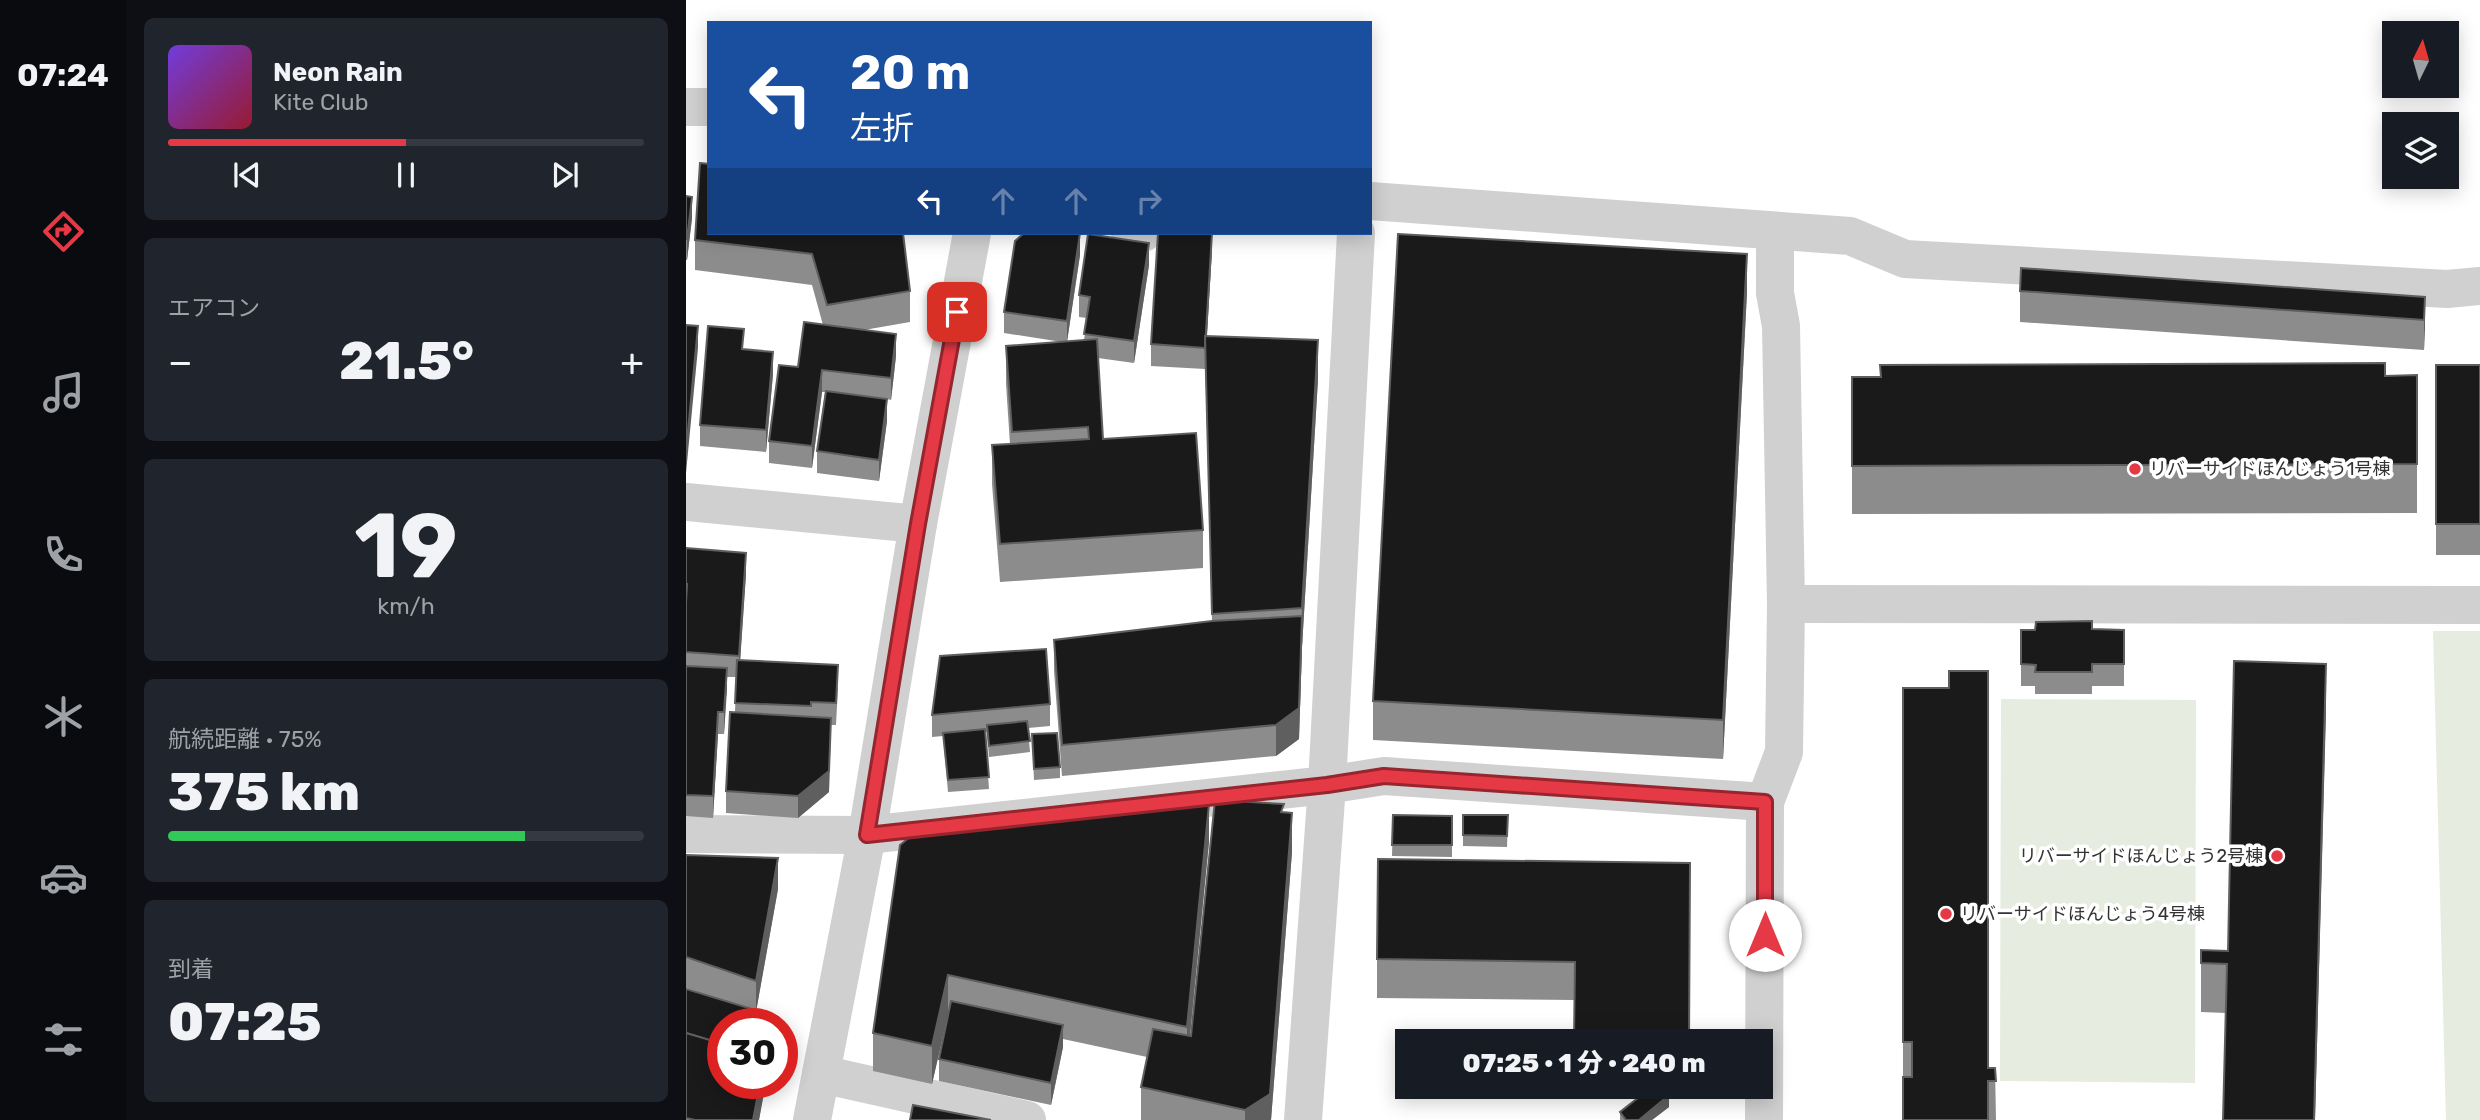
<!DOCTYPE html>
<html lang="ja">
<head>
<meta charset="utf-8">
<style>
  :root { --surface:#171b24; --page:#20242c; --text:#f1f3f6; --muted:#9ea1a6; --line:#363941; --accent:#e63946 }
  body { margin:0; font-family:Rubik,"Noto Sans JP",sans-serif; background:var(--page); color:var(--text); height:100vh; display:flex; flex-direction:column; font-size:26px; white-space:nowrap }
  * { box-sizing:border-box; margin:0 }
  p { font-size:23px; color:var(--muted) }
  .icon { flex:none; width:38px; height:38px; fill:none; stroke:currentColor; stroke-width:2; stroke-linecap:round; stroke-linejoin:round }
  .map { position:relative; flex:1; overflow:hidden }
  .panel { display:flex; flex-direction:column; gap:18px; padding:18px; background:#0d0f14; width:560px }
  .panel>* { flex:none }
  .banner { position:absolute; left:21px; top:21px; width:665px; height:214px; border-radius:0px; box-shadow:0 4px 18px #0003; background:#1a4fa0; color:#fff; overflow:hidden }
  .needle { width:46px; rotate:5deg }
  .buttons { position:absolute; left:1696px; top:21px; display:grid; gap:14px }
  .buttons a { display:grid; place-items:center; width:77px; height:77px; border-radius:0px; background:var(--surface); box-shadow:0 4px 18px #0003; font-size:35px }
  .speed { position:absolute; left:21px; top:1008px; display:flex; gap:14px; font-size:35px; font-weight:700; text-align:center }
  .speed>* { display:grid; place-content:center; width:91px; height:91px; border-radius:50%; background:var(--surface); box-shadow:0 4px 18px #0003; line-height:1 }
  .speed .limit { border:10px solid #d22; background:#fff; color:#111 }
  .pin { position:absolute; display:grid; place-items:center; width:60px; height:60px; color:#fff; margin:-30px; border-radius:14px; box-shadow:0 4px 10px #0006 }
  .me { position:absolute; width:77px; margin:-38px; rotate:0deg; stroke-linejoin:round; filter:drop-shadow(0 0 5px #0008) }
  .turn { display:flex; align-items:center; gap:24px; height:147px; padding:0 28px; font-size:32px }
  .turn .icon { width:91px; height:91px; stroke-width:2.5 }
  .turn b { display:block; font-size:49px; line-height:60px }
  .lanes { display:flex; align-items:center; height:66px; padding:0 28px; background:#0003; justify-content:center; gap:35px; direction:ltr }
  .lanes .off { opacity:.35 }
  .big { font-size:52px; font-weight:800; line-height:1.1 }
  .panel .card { flex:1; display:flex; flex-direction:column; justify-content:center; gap:10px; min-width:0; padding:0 24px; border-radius:10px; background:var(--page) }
  .panel .dial { align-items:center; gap:0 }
  .dial b { font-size:91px; line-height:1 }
  .song { display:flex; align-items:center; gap:21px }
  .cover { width:84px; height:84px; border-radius:10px; background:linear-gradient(135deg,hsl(260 70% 55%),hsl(350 70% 35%)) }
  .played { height:7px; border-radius:4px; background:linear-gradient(90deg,var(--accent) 50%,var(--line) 50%) }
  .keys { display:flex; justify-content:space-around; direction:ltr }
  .heat { display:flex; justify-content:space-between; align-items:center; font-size:38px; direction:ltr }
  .charge { height:10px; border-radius:5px; background:linear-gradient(90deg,#34c759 75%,var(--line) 0) }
  .trip { position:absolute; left:709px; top:1029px; width:378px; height:70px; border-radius:0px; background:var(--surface); box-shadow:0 4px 18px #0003; font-weight:800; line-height:70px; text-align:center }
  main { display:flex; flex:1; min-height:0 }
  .menu { display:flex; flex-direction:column; width:126px; justify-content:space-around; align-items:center; background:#090b0e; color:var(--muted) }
  .menu .icon { width:49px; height:49px }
  .menu .active { color:var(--accent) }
  .menu b { font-size:32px; color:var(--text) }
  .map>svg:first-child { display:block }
  .green { fill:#e6ecdf }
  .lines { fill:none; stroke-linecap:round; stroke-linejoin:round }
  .minor { stroke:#d0d0d0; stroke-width:38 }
  .wall { fill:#8c8c8c }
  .shaded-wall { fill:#5f5f5f }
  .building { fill:#1a1a1a; stroke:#5f5f5f; stroke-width:2 }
  .route-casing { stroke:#96252e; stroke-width:18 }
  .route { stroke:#e63946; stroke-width:12 }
  .poi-dot { fill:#e63946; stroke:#fff; stroke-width:2.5 }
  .labels { text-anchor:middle; stroke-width:7; stroke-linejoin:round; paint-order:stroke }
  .poi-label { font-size:18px; fill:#333; stroke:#fff; text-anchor:start }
</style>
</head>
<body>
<main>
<nav class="menu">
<b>07:24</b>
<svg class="icon active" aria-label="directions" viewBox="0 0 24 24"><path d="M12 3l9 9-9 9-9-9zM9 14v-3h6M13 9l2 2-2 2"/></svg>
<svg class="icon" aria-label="music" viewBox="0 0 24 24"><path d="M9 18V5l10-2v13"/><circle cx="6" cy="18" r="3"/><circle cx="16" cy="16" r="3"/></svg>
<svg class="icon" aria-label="phone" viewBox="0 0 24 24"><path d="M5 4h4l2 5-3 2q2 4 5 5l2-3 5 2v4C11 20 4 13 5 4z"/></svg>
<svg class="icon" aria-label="climate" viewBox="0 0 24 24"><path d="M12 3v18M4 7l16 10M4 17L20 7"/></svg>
<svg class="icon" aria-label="car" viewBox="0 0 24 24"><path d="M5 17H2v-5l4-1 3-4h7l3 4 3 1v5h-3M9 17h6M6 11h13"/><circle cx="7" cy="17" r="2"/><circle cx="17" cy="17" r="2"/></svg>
<svg class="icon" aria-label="filters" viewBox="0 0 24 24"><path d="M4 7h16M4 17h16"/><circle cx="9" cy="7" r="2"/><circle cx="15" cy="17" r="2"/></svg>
</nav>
<section class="panel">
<div class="card">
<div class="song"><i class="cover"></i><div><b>Neon Rain</b><p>Kite Club</p></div></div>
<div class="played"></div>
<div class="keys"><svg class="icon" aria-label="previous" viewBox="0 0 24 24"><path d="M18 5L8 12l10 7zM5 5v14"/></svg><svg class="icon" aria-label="pause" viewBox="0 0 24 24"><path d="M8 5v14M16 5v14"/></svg><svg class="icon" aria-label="next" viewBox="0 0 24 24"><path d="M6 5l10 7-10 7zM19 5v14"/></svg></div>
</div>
<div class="card"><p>エアコン</p>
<div class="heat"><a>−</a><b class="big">21.5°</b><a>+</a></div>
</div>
<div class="card dial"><b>19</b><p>km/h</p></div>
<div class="card"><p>航続距離 · 75%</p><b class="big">375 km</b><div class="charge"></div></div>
<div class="card"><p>到着</p><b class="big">07:25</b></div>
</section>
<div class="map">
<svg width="1794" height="1120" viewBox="0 0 1794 1120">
  <rect width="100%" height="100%" fill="#fff"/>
  <!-- green -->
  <g class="green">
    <polygon points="1747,631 1794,631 1794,1120 1760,1120"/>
    <polygon points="1315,699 1510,700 1509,1083 1314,1081"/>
  </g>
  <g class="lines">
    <!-- minor -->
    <g class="minor">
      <polyline points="0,107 23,107"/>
      <polyline points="684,201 1164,236 1219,259 1761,289 1794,286"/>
      <polyline points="444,233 457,233"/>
      <polyline points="0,502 232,524"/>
      <polyline points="1100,604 1794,605"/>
      <polyline points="0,834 181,835 641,785 698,776 1079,802 1098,752 1100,604 1095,326 1089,293 1089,231"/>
      <polyline points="135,1074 341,1120"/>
      <polyline points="126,1120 181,835 232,524 286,233"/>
      <polyline points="617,1120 641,785 670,233"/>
      <polyline points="1078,1120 1079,802"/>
    </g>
  </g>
  <!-- wall -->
  <g class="wall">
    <polygon points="0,196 6,218 1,260 0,260"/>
    <polygon points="217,233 224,291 224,322 178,330 210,356 205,400 201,399 201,421 193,481 131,473 131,451 139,392 136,392 126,468 83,463 83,441 112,367 137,325 126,285 9,270 9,240"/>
    <polygon points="526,250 521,336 632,379 616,647 613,739 590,756 376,776 368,671 368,640 526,621 519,357 519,369 465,366 465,344"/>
    <polygon points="394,255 381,341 398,340 401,318 393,317 393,295 463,265 448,363 412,358 417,439 517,530 517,568 314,582 306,484 306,445 324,444 320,384 320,346 376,342 318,333 318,312"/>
    <polygon points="1334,291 1739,297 1738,350 1334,322"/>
    <polygon points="1061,292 1037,759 687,740 687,701"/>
    <polygon points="58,350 87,374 80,452 14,446 14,425"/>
    <rect x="1750" y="365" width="44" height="190"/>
    <polygon points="1731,375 1731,513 1166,514 1166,377"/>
    <polygon points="0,548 60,574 54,660 152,687 150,725 145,725 143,792 112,818 40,813 40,791 49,713 50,677 41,677 38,734 32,734 27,818 0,816"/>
    <polygon points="1406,629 1438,630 1438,686 1406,686 1406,694 1349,694 1349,686 1335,686 1335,630"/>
    <polygon points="1217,688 1302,1068 1309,1068 1310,1120 1217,1120"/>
    <polygon points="364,704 364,726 342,728 344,752 303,757 301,732 299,732 303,789 262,792 257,736 246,737 246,715"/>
    <polygon points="1640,713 1540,1013 1515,1012 1515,963 1542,951"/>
    <polygon points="346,734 374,767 374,778 348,780"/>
    <polygon points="598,812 606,852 585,1120 455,1120 455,1087 461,1057 377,1039 377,1047 365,1105 253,1081 253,1059 262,1014 246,1084 187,1071 187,1033 214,845 523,842 504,1036 505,1036"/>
    <polygon points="707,815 766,816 766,857 706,856"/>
    <polygon points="777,815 822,815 821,847 777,846"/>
    <polygon points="0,855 92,889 70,1011 92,1024 37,1024 79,1083 73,1120 0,1120 0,989 24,996 0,988"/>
    <polygon points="1004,863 889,1000 691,998 691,959"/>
    <polygon points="983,1107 966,1120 934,1120 934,1112"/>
  </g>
  <!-- shaded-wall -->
  <g class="shaded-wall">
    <polygon points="6,197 6,218 1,260 1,239"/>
    <polygon points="394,233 394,255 381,342 381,321"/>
    <polygon points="526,233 526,250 520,351 519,336 519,369 519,348"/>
    <polygon points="463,243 463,265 448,363 448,341"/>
    <polygon points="1061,254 1061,292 1037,759 1037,720"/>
    <polygon points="1739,297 1739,328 1738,350 1738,320"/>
    <polygon points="12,326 12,348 0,473 0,452"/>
    <polygon points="210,334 210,356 205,400 205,378"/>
    <polygon points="632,340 632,379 616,647 613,739 590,756 590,725 613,708 616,608"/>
    <polygon points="87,352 87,374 80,452 80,430"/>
    <polygon points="136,370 136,392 126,468 126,446"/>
    <polygon points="201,399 201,421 193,481 193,460"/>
    <polygon points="60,553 60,574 53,678 53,656"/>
    <polygon points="1640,664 1640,713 1629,1120 1628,1120"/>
    <polygon points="41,668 41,690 38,734 38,712"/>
    <polygon points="32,712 32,734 27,818 27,796"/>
    <polygon points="145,718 143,792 112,818 112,796"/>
    <polygon points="523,804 523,842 501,1065 501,1027"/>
    <polygon points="606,813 606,852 585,1120 559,1120 559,1110"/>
    <polygon points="92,858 92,889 70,1012 70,981"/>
    <polygon points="262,975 262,1014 246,1084 246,1046"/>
    <polygon points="377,1025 377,1047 365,1105 365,1083"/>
    <polygon points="74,1083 79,1083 79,1088 73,1120 67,1120"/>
    <polygon points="983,1095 983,1107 966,1120 953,1120"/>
  </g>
  <!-- building -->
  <g class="building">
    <polygon points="14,163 23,164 23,233 217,233 224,291 141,305 126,254 9,240"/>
    <polygon points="0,196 6,197 1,239 0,238"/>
    <polygon points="338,233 394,233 381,321 318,312 329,241"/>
    <polygon points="472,233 526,233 519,348 465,344"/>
    <polygon points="402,234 463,243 448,341 398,334 404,297 393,295"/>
    <polygon points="712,234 1061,254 1037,720 687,701"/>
    <polygon points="1335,268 1739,297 1738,320 1334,291"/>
    <polygon points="118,322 210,334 205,378 136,370 126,446 83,441 93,365 112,367"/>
    <polygon points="0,325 12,326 0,452"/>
    <polygon points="22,326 58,329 56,349 87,352 80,430 14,425"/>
    <polygon points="519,336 632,340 616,608 526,614"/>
    <polygon points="411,339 417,439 510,433 517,530 314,544 306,445 403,439 402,427 326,432 320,346"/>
    <polygon points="1699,363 1699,376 1731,375 1731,464 1166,466 1166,377 1195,377 1194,365"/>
    <rect x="1750" y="365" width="44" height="159"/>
    <polygon points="140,391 201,399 193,460 131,451"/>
    <polygon points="0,548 60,553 53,656 0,652 0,603 1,584 0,584"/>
    <polygon points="616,616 613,708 590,725 376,745 368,640 526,621"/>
    <polygon points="1406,621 1406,629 1438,630 1438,664 1406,664 1406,672 1349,672 1350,665 1335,664 1335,630 1349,630 1350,622"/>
    <polygon points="360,649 364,704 246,715 254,656"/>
    <polygon points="51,660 152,665 150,703 125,702 125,706 49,703"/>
    <polygon points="1548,661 1640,664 1628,1120 1537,1120 1541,964 1515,963 1515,950 1542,951"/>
    <polygon points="0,666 41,668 38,712 32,712 27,796 0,795"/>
    <polygon points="1263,671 1302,671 1302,1068 1309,1068 1310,1081 1302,1081 1302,1120 1217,1120 1217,1077 1226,1077 1226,1042 1217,1042 1217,688 1263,688"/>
    <polygon points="44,712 145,718 143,771 112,796 40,791"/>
    <polygon points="341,721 344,741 303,746 301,725"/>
    <polygon points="299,729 303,777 262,780 257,733"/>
    <polygon points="371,733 374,767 348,769 346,734"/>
    <polygon points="529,800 598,804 595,812 606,813 584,1094 559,1110 455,1087 467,1029 505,1036"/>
    <polygon points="523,804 501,1027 262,975 246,1046 187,1033 214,845 232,830"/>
    <polygon points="707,815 766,816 766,845 706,845"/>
    <polygon points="777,815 822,815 821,836 777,835"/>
    <polygon points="0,855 92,858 70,981 0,957"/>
    <polygon points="692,859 1004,863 1003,1041 888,1041 889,962 691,959"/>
    <polygon points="0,989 92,1017 90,1024 37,1024 37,1044 0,1033"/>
    <polygon points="265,1001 377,1025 365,1083 253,1059"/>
    <polygon points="0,1033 37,1044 37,1083 74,1083 67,1120 9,1120 0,1118"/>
    <polygon points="966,1087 976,1087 983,1095 953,1120 940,1120 934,1112"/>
    <polygon points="227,1105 305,1120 224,1120"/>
  </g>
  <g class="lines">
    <defs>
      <polyline id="route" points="271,312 232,524 181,835 641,785 698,776 1079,802 1079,935"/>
    </defs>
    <!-- route casing -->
    <use href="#route" class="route-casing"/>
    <!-- route -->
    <use href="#route" class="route"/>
  </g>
  <!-- markers -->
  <g class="poi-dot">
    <circle cx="1449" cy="469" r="7"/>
    <circle cx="1591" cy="856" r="7"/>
    <circle cx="1260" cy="914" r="7"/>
  </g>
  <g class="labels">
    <!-- poi labels -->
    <g class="poi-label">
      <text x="1463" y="475">リバーサイドほんじょう1号棟</text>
      <text x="1577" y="862" text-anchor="end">リバーサイドほんじょう2号棟</text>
      <text x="1274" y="920">リバーサイドほんじょう4号棟</text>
    </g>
  </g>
</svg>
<div class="buttons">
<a><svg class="needle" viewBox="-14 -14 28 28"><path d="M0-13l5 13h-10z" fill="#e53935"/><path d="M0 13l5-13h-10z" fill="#9ea1a6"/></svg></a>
<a><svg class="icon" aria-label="layers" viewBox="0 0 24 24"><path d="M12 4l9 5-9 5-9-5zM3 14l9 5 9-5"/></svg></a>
</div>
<div class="speed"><div class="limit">30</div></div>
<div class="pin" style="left:271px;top:312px;background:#d93025"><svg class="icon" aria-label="arrive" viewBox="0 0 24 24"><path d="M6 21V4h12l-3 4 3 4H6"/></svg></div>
<svg class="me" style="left:1079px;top:935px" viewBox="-20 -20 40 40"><circle r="19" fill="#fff"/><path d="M0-13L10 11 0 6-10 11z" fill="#e63946"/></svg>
<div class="trip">07:25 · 1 分 · 240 m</div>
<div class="banner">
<div class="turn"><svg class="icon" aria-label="left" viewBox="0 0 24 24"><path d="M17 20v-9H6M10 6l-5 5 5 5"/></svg><div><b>20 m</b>左折</div></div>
<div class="lanes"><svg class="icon" aria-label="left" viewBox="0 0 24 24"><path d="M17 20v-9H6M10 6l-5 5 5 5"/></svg><svg class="icon off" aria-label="ahead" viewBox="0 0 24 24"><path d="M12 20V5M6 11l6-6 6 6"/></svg><svg class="icon off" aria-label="ahead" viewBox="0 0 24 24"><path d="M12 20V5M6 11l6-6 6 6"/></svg><svg class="icon off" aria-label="right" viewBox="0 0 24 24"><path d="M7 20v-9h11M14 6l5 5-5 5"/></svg></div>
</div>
</div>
</main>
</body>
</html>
